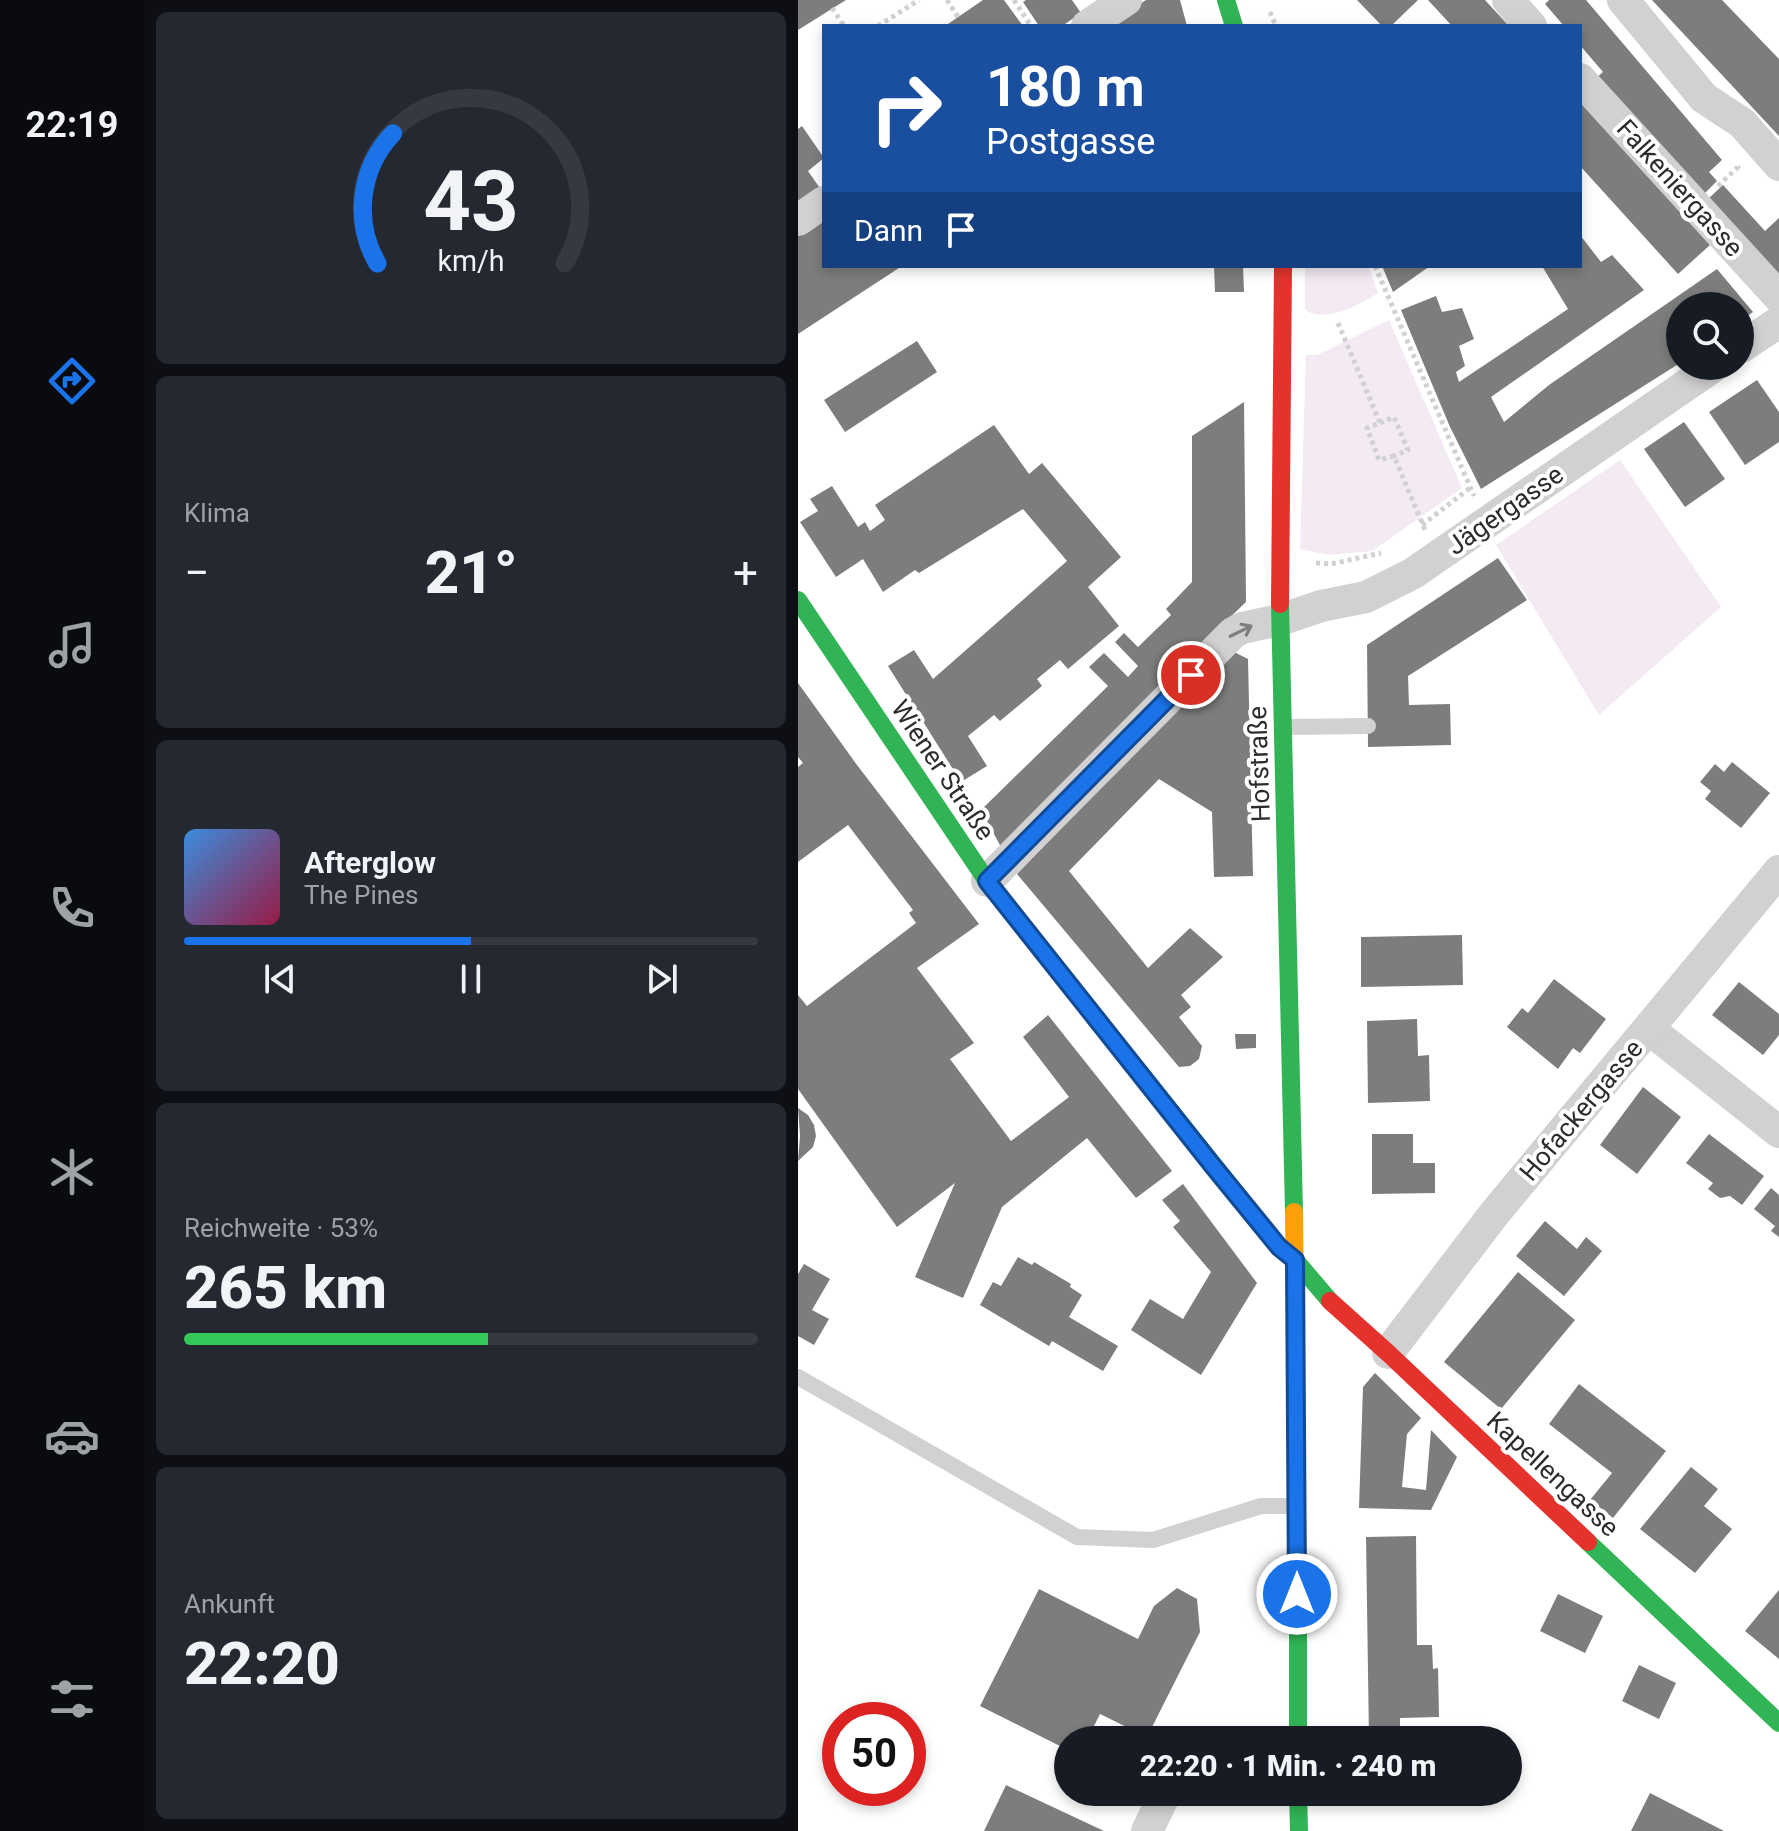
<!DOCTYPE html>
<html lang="de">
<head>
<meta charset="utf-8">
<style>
  :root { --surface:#171b24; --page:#242831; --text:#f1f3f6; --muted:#9ea1a6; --line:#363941; --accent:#1a73e8 }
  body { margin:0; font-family:Roboto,sans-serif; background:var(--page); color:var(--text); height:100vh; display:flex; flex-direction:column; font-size:30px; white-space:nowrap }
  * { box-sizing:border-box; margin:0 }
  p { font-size:26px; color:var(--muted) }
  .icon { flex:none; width:44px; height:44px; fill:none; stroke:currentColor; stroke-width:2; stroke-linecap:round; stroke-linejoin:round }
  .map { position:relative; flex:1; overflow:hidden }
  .side { display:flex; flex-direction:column; gap:12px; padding:12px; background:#0d0f14; width:654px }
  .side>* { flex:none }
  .top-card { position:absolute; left:24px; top:24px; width:760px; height:244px; border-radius:0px; box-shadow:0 4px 12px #0003; background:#1a4fa0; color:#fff; overflow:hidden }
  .fabs { position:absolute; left:868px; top:292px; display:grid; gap:16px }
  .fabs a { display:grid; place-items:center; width:88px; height:88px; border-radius:50%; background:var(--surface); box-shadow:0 4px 12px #0003; font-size:40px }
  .speed { position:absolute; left:24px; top:1702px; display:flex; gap:16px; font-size:40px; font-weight:700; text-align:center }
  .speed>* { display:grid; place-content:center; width:104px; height:104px; border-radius:50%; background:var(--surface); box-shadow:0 4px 12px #0003; line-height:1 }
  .speed .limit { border:12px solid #d22; background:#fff; color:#111 }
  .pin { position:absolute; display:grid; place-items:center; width:68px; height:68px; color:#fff; margin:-34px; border:4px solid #fff; border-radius:50%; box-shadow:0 2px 8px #0007 }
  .me { position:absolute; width:88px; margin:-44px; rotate:0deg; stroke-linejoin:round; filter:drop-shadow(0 0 6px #0008) }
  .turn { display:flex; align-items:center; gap:28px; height:168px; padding:0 32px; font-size:36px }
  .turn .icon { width:104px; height:104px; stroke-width:2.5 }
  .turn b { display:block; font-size:56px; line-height:68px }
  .then { display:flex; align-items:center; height:76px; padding:0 32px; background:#0003; gap:16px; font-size:30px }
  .big { font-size:60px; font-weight:800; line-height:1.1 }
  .side .tile { flex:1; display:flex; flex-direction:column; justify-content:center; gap:12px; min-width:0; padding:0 28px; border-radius:12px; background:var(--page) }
  .side .dial { align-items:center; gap:0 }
  .dial svg { height:208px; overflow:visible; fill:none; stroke:var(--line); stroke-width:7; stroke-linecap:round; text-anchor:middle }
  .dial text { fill:var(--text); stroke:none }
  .song { display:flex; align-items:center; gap:24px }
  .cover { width:96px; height:96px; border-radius:12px; background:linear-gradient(135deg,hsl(210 70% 55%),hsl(340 70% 35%)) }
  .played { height:8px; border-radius:4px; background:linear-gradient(90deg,var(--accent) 50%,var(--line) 50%) }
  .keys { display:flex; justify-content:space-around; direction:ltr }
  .heat { display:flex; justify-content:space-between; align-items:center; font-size:44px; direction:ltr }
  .charge { height:12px; border-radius:6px; background:linear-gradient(90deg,#34c759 53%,var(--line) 0) }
  .trip { position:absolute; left:256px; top:1726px; width:468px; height:80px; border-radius:40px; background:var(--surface); box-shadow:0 4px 12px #0003; font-weight:800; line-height:80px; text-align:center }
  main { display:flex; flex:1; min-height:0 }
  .dock { display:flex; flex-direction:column; width:144px; justify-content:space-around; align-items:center; background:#090b0e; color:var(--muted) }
  .dock .icon { width:56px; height:56px }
  .dock .on { color:var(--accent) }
  .dock b { font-size:36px; color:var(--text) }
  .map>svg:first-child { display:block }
  .green { fill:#f3eaf4 }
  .building { fill:#7d7d7d }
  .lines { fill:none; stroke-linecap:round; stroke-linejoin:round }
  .path { stroke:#d1d1d1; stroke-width:5; stroke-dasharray:4 4; stroke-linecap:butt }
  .lane { stroke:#d1d1d1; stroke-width:16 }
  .street { stroke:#d1d1d1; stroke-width:32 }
  .fast { stroke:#30b455; stroke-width:18 }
  .slow { stroke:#ff9f0a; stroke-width:18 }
  .jam { stroke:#e5322d; stroke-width:18 }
  .oneway { stroke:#7e7e7e }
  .route-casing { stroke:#114b97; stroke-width:20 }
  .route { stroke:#1a73e8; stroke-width:14 }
  .labels { text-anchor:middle; stroke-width:8; stroke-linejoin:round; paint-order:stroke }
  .street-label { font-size:26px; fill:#2c2c2c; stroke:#fff }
</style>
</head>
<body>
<main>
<nav class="dock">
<b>22:19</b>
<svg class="icon on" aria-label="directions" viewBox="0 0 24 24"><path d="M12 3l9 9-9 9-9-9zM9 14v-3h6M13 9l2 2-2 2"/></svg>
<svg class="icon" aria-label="music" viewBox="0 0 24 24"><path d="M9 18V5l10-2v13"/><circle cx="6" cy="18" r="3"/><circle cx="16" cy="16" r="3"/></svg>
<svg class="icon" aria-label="phone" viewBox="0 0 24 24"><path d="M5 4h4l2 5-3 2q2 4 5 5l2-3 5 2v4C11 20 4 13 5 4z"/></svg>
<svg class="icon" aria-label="climate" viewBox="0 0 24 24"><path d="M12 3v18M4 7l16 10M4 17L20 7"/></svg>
<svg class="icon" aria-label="car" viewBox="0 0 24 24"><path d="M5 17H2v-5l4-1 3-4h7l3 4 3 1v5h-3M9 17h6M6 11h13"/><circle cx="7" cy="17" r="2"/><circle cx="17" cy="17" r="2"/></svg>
<svg class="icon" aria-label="filters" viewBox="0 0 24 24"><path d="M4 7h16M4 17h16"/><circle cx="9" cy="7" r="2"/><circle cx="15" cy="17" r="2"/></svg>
</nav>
<section class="side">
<div class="tile dial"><svg viewBox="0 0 100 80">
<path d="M14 69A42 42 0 1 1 86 69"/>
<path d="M14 69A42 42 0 0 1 20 19" stroke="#1a73e8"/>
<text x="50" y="56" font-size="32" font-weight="700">43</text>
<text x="50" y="72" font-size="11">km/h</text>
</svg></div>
<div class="tile"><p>Klima</p>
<div class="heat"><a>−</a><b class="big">21°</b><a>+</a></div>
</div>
<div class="tile">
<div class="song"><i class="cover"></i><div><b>Afterglow</b><p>The Pines</p></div></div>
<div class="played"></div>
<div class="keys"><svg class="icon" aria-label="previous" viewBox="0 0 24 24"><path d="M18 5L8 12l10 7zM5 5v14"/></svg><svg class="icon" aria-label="pause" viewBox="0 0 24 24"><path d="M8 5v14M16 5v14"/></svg><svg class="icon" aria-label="next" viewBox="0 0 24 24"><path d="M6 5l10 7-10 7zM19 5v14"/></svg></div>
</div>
<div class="tile"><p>Reichweite · 53%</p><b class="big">265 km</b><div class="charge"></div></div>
<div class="tile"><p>Ankunft</p><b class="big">22:20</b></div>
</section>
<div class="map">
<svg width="981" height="1831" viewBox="0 0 981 1831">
  <rect width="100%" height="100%" fill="#fff"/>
  <!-- green -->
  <g class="green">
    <path d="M507,266H570L580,293C564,304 524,325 507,309Z"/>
    <polygon points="591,320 664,488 574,551 531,555 502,549 508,355 519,355"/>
    <polygon points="822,460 923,607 801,715 698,545"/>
  </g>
  <!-- building -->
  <g class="building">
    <polygon points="0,0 48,0 0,30"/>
    <polygon points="185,0 206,0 225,26 147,26"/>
    <polygon points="228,0 274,0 283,13 264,26 241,26 225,2"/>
    <polygon points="348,0 382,0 389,26 309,26"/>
    <polygon points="559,0 620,0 593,26 584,26"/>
    <polygon points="630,0 687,0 711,26 654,26"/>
    <polygon points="751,0 788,0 924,160 911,172 919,181 905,195 798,78 805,72 782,45 782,26 766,26 747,4"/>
    <polygon points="854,0 924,0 981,59 981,136"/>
    <polygon points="782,102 912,245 880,274 782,166"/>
    <polygon points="4,126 26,158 10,171 26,194 0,212 0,129"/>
    <polygon points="925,185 967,231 981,218 981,275 910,199"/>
    <polygon points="26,217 26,266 104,266 0,334 0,234"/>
    <polygon points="782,235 803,262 814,255 846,290 693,397 706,422 751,385 919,269 955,312 942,321 942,306 882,306 882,363 683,489 652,427 603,310 638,296 644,312 664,308 676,339 661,346 667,366 658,372 661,382 770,309 744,266 782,266"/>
    <polygon points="416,266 445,266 446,292 417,292"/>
    <polygon points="584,266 632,266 595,292"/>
    <polygon points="119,341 139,372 47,432 26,400"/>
    <polygon points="959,380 981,412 981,442 947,465 911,412"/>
    <polygon points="446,402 448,602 370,677 203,847 183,810 310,686 291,667 306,653 330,677 340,666 317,642 326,633 340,647 373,615 368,609 394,582 394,436"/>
    <polygon points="886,422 927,479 887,507 846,449"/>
    <polygon points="196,425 231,474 244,463 323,557 290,587 321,626 270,669 262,660 239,679 244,686 202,721 196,715 170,736 189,766 163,782 90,666 116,650 135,679 269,561 225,509 121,573 117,570 85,592 65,559 38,577 2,522 20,511 12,499 34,486 60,527 67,522 72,531 87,520 77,505"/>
    <polygon points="700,558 729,600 610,676 611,705 652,704 653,745 570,747 569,645"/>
    <polygon points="434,651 450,659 455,876 416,877 414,812 361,779 271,871 350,968 392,928 425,957 383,995 393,1007 381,1017 404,1046 401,1059 392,1066 381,1067 219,874"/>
    <polygon points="0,683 59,765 181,924 119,968 176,1043 152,1059 213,1141 271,1097 225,1037 250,1015 374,1171 338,1198 289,1138 204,1207 165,1298 117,1277 157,1183 99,1227 0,1089 0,995 9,1006 118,923 111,913 115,910 50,825 0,862 0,767 5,763 0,757"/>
    <polygon points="934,762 972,793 943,828 907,799 913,791 902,782 917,764 926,772"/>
    <polygon points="664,935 665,985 563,987 563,937"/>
    <polygon points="756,979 808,1019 782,1053 775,1048 760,1069 709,1027 724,1008 730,1013"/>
    <polygon points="941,982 981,1014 981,1035 965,1055 914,1015"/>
    <polygon points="619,1019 620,1056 631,1055 632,1101 570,1103 569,1021"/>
    <polygon points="437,1034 458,1034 458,1048 438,1049"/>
    <polygon points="845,1087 883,1117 839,1174 802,1145"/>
    <polygon points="0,1108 10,1115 16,1125 18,1136 15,1147 0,1161 2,1136"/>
    <polygon points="574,1134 615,1134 615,1163 637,1163 637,1193 574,1194"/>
    <polygon points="911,1134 966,1176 944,1205 932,1196 922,1198 910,1189 915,1183 888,1163"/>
    <polygon points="385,1184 459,1283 403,1375 333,1330 352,1299 385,1319 413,1272 375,1227 382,1221 364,1200"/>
    <polygon points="973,1188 981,1195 981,1237 973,1231 977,1226 956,1209"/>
    <polygon points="747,1221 779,1249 788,1237 804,1251 766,1296 718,1256"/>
    <polygon points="220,1257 234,1265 236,1262 273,1284 272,1287 284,1295 271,1317 320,1346 305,1371 254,1341 251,1346 182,1305 195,1282 203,1286"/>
    <polygon points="6,1264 32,1279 14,1310 31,1319 16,1345 0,1336 0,1274"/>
    <polygon points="720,1272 777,1320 703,1409 646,1362"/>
    <polygon points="577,1373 623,1418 609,1434 604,1487 628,1490 633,1430 659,1457 633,1510 561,1508 565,1387"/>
    <polygon points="781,1384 868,1451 815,1518 792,1500 814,1473 751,1424"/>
    <polygon points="893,1467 920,1489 906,1506 934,1529 897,1573 842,1529"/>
    <polygon points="618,1536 619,1645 634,1645 635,1669 640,1668 641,1717 602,1718 602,1740 571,1740 568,1537"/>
    <polygon points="379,1588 399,1599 402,1632 349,1737 302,1714 289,1740 270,1740 270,1750 182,1706 241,1589 340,1639 356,1606"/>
    <polygon points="981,1590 981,1659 947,1631"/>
    <polygon points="760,1594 805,1616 787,1653 742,1631"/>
    <polygon points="841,1665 878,1683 861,1719 824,1701"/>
    <polygon points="208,1785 306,1831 186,1831"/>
    <polygon points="852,1793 926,1831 833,1831"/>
  </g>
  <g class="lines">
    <!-- path -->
    <g class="path">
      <polyline points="149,0 160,17"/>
      <polyline points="216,0 233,26"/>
      <polyline points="34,8 46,26"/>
      <polyline points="472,12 478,26"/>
      <polyline points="80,26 121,0"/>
      <polyline points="920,186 940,167 938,165"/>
      <polyline points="577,266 676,496"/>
      <polyline points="540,323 582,423 569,428 581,460 596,456 627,530"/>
      <polyline points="582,423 596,417 610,450 596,456"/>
      <polyline points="624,525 672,488"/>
      <polyline points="518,563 533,564 583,553"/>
    </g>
    <!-- lane -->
    <g class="lane">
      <polyline points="488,727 570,726"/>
      <polyline points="0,1377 279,1537 355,1540 463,1506 497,1506"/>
    </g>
    <!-- street -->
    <g class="street">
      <polyline points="710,0 733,26"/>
      <polyline points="825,0 906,98 944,123 981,165"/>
      <polyline points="289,26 328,0"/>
      <polyline points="782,79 981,297"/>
      <polyline points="0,220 26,202"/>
      <polyline points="942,348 981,322"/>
      <polyline points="189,881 435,633 444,628 482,620 523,606 568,597 614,574 916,366"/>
      <polyline points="851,1029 981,1132"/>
      <polyline points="590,1353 696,1214 981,871"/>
      <polyline points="349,1831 368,1792"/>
    </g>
    <!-- fast -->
    <g class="fast">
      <polyline points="428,0 436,26"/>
      <polyline points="0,600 189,881 481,1247 497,1260 532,1301"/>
      <polyline points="482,604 496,1212"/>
      <polyline points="790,1542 981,1723"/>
      <polyline points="500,1611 500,1740"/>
      <polyline points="500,1792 501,1831"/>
    </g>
    <!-- slow -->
    <polyline class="slow" points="496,1212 500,1611"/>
    <!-- jam -->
    <g class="jam">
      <polyline points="482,604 485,266"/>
      <polyline points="532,1301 590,1353 790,1542"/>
    </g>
  </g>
  <!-- one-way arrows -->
  <defs><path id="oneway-shaft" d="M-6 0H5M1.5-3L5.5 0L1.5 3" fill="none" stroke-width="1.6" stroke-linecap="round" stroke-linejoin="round" transform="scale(2)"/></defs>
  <use class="oneway" href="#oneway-shaft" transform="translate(443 631) rotate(-26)"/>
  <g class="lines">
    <defs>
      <polyline id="route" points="393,675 189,881 415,1166 481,1247 497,1260 499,1594"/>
    </defs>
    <!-- route casing -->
    <use href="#route" class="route-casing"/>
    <!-- route -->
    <use href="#route" class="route"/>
  </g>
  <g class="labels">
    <!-- street labels -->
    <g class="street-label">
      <text transform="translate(882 188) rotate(48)" y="9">Falkeniergasse</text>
      <text transform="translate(707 510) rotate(-35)" y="9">Jägergasse</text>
      <text transform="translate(461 764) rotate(-92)" y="9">Hofstraße</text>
      <text transform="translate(145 770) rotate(56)" y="9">Wiener Straße</text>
      <text transform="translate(783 1110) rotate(-50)" y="9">Hofackergasse</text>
      <text transform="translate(755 1474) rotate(43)" y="9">Kapellengasse</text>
    </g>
  </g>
</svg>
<div class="fabs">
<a><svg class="icon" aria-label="search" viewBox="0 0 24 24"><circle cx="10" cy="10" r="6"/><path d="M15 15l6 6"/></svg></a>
</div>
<div class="speed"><div class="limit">50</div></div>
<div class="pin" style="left:393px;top:675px;background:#d93025"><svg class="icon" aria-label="arrive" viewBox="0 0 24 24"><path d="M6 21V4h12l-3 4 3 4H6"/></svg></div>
<svg class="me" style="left:499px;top:1594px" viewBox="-20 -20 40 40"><circle r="17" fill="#1a73e8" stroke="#fff" stroke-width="3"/><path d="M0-11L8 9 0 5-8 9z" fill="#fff"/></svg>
<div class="trip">22:20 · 1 Min. · 240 m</div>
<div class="top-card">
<div class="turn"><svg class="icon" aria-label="right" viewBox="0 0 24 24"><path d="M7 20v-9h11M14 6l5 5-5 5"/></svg><div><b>180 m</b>Postgasse</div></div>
<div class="then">Dann<svg class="icon" aria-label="arrive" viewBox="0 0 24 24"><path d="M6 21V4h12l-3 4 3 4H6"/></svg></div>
</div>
</div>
</main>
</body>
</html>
